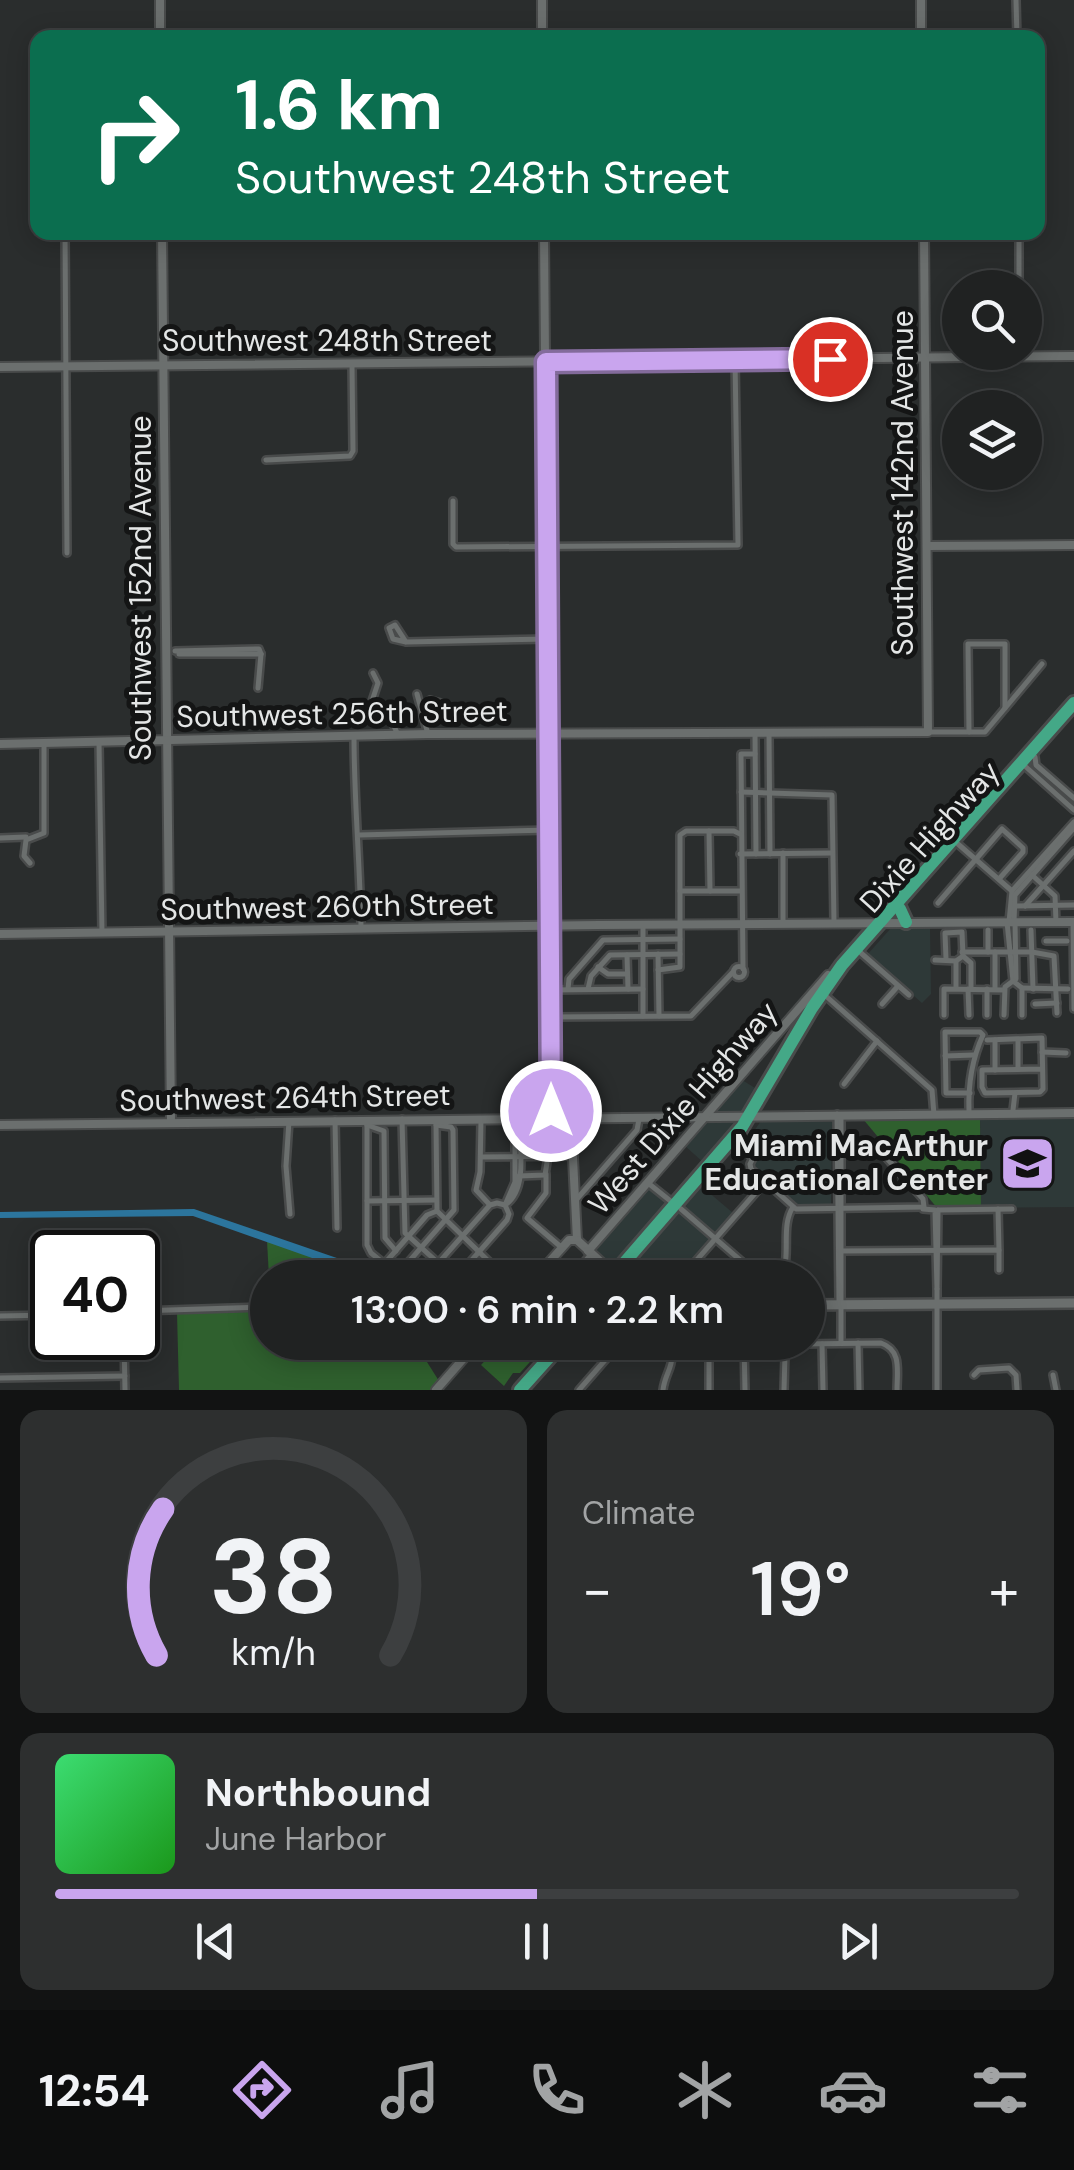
<!DOCTYPE html>
<html lang="en">
<head>
<meta charset="utf-8">
<style>
  :root { --surface:#202222; --page:#2d2f2f; --text:#f1f3f6; --muted:#a2a4a5; --line:#3d3f40; --accent:#c9a5ee }
  body { margin:0; font-family:"DM Sans",sans-serif; background:var(--page); color:var(--text); height:100vh; display:flex; flex-direction:column; font-size:38px; white-space:nowrap }
  * { box-sizing:border-box; margin:0 }
  p { font-size:32px; color:var(--muted) }
  .icon { flex:none; width:55px; height:55px; fill:none; stroke:currentColor; stroke-width:2; stroke-linecap:round; stroke-linejoin:round }
  .map { position:relative; height:1390px; overflow:hidden }
  .drawer { display:flex; flex-direction:column; gap:20px; padding:20px; background:#121313; flex:1 }
  .drawer>* { flex:none }
  .top-card { position:absolute; left:30px; top:30px; width:1015px; height:210px; border-radius:20px; box-shadow:0 5px 25px #0003,0 0 0 2px var(--line); background:#0b6e4f; color:#fff; overflow:hidden }
  .fabs { position:absolute; left:942px; top:270px; display:grid; gap:20px }
  .fabs a { display:grid; place-items:center; width:100px; height:100px; border-radius:50%; background:var(--surface); box-shadow:0 5px 25px #0003,0 0 0 2px var(--line); font-size:50px }
  .speed { position:absolute; left:30px; top:1230px; display:flex; gap:20px; font-size:50px; font-weight:700; text-align:center }
  .speed>* { display:grid; place-content:center; width:130px; height:130px; border-radius:50%; background:var(--surface); box-shadow:0 5px 25px #0003,0 0 0 2px var(--line); line-height:1 }
  .speed .limit { border:5px solid #111; border-radius:15px; background:#fff; color:#111 }
  .pin { position:absolute; display:grid; place-items:center; width:85px; height:85px; color:#fff; margin:-42px; border:5px solid #fff; border-radius:50%; box-shadow:0 2px 10px #0007 }
  .me { position:absolute; width:110px; margin:-55px; rotate:0deg; stroke-linejoin:round; filter:drop-shadow(0 0 8px #0008) }
  .turn { display:flex; align-items:center; gap:35px; height:210px; padding:0 40px; font-size:45px }
  .turn .icon { width:130px; height:130px; stroke-width:2.5 }
  .turn b { display:block; font-size:70px; line-height:85px }
  .big { font-size:75px; font-weight:600; line-height:1.1 }
  .drawer .card { flex:1; display:flex; flex-direction:column; justify-content:center; gap:15px; min-width:0; padding:0 35px; border-radius:20px; background:var(--page) }
  .drawer .dial { align-items:center; gap:0 }
  .dial svg { height:260px; overflow:visible; fill:none; stroke:var(--line); stroke-width:7; stroke-linecap:round; text-anchor:middle }
  .dial text { fill:var(--text); stroke:none }
  .song { display:flex; align-items:center; gap:30px }
  .cover { width:120px; height:120px; border-radius:15px; background:linear-gradient(135deg,hsl(140 70% 55%),hsl(120 70% 35%)) }
  .played { height:10px; border-radius:5px; background:linear-gradient(90deg,var(--accent) 50%,var(--line) 50%) }
  .keys { display:flex; justify-content:space-around; direction:ltr }
  .heat { display:flex; justify-content:space-between; align-items:center; font-size:55px; direction:ltr }
  .drawer .tiles { flex:1; display:grid; gap:20px; grid-template-columns:1fr 1fr }
  .card:last-child { grid-column:span 2 }
  .trip { position:absolute; left:250px; top:1260px; width:575px; height:100px; border-radius:50px; background:var(--surface); box-shadow:0 5px 25px #0003,0 0 0 2px var(--line); font-weight:600; line-height:100px; text-align:center }
  .tab-bar { display:flex; height:160px; justify-content:space-around; align-items:center; background:#0d0e0e; color:var(--muted) }
  .tab-bar .icon { width:70px; height:70px }
  .tab-bar .selected { color:var(--accent) }
  .tab-bar b { font-size:45px; color:var(--text) }
  .map>svg:first-child { display:block }
  .built { fill:#2e3938 }
  .green { fill:#2f602e }
  .water { fill:#2c759d }
  .lines { fill:none; stroke-linecap:round; stroke-linejoin:round }
  .minor-casing { stroke:#494b4b; stroke-width:10 }
  .tertiary-casing { stroke:#494b4b; stroke-width:12 }
  .secondary-casing { stroke:#494b4b; stroke-width:14 }
  .trunk-casing { stroke:#494b4b; stroke-width:18 }
  .minor { stroke:#6b6f6e; stroke-width:5 }
  .tertiary { stroke:#6b6f6e; stroke-width:8 }
  .secondary { stroke:#6b6f6e; stroke-width:9 }
  .trunk { stroke:#44a887; stroke-width:12 }
  .route-casing { stroke:#836b9b; stroke-width:25 }
  .route { stroke:#c9a5ee; stroke-width:18 }
  .labels { text-anchor:middle; stroke-width:10; stroke-linejoin:round; paint-order:stroke }
  .street-label { font-size:30px; fill:#e4e6e6; stroke:#141515 }
  .poi-label { font-size:30px; font-weight:bold; fill:#e4e6e6; stroke:#141515; text-anchor:end }
</style>
</head>
<body>
<div class="map">
<svg width="1074" height="1390" viewBox="0 0 1074 1390">
  <rect width="100%" height="100%" fill="#2a2d2d"/>
  <!-- built -->
  <g class="built">
    <polygon points="892,927 930,927 931,994 922,1003 867,955"/>
    <polygon points="742,1080 760,1091 738,1123 704,1163 684,1145"/>
    <polygon points="1074,1117 1074,1207 981,1208 980,1119"/>
    <polygon points="761,1121 832,1122 831,1205 798,1205 753,1165 759,1158 744,1145"/>
    <polygon points="694,1180 733,1213 676,1277 576,1278 598,1252 586,1246 644,1181 672,1205"/>
  </g>
  <!-- green -->
  <g class="green">
    <polygon points="863,1119 980,1119 981,1208 938,1209"/>
    <polygon points="267,1241 316,1258 316,1277 269,1277"/>
    <polygon points="267,1311 268,1342 415,1343 439,1381 430,1390 179,1390 177,1313"/>
    <polygon points="502,1342 547,1342 547,1343 520,1373 513,1373 504,1386 481,1365"/>
  </g>
  <!-- water -->
  <polygon class="water" points="194,1209 363,1267 376,1277 366,1277 193,1216 0,1218 0,1212"/>
  <g class="lines">
    <defs>
      <g id="minor">
        <polyline points="1016,0 1017,38"/>
        <polyline points="65,232 67,553"/>
        <polyline points="1019,232 1019,288"/>
        <polyline points="266,460 350,456 353,451 352,365"/>
        <polyline points="453,501 453,544 456,547 738,545 735,360"/>
        <polyline points="406,642 395,625 389,628 393,639 406,642 548,639"/>
        <polyline points="175,651 259,649 261,654"/>
        <polyline points="179,654 261,654"/>
        <polyline points="373,673 378,683 372,701 388,713 398,735"/>
        <polyline points="258,688 261,654"/>
        <polyline points="417,694 428,734"/>
        <polyline points="428,725 441,714 441,703 430,700"/>
        <polyline points="928,732 985,732 1042,664"/>
        <polyline points="969,732 968,644 1005,644 1005,708"/>
        <polyline points="755,733 756,854"/>
        <polyline points="769,733 770,854"/>
        <path d="M354,736C354,801 360,862 361,927"/>
        <polyline points="99,742 102,933"/>
        <polyline points="1035,757 1036,765 1074,798"/>
        <polyline points="1026,767 1074,810"/>
        <polyline points="741,792 832,795 834,923"/>
        <polyline points="709,831 710,891"/>
        <polyline points="359,835 549,830"/>
        <polyline points="0,838 26,837"/>
        <polyline points="958,844 1012,891"/>
        <polyline points="783,853 783,924"/>
        <polyline points="740,854 832,853"/>
        <polyline points="30,863 24,856 26,840 44,833 44,743"/>
        <polyline points="1032,875 1055,896 1056,922"/>
        <polyline points="680,891 740,891"/>
        <polyline points="938,903 1002,829 1023,848 1023,852 999,879"/>
        <polyline points="1013,906 1074,905"/>
        <polyline points="1025,906 1074,851"/>
        <polyline points="1007,922 1013,981 1022,988 1022,1015"/>
        <polyline points="1009,922 1012,891 1074,822"/>
        <polyline points="1014,922 1015,895 1074,828"/>
        <polyline points="1015,922 1016,979"/>
        <polyline points="1073,922 1074,1009"/>
        <polyline points="643,924 643,1016"/>
        <polyline points="988,930 988,952"/>
        <polyline points="1031,930 1033,989"/>
        <polyline points="1046,941 1067,941"/>
        <polyline points="962,952 1032,952 1054,956 1057,1013"/>
        <polyline points="995,952 995,989"/>
        <polyline points="861,953 909,995"/>
        <polyline points="658,954 659,1016"/>
        <polyline points="627,955 628,989"/>
        <polyline points="946,959 945,933 962,932 963,956 971,963 971,989"/>
        <polyline points="935,960 956,961 963,956"/>
        <polyline points="956,961 956,988"/>
        <circle cx="739" cy="972" r="5.5"/>
        <polyline points="598,967 608,974 627,974"/>
        <polyline points="743,969 741,754 755,754"/>
        <polyline points="658,970 680,967 680,835 686,831 734,831 740,834"/>
        <polyline points="1022,988 1068,989"/>
        <polyline points="568,989 569,979 603,940 680,939"/>
        <polyline points="588,989 591,976 610,955 680,954"/>
        <polyline points="968,989 969,1015"/>
        <polyline points="987,989 987,1015"/>
        <polyline points="551,990 643,989"/>
        <polyline points="827,997 932,1090 934,1115"/>
        <polyline points="882,1004 898,986"/>
        <polyline points="1035,1004 1057,1003"/>
        <polyline points="944,1015 944,989 1004,990"/>
        <polyline points="1004,1015 1005,987 1013,981"/>
        <polyline points="551,1017 691,1016 733,972"/>
        <polyline points="1018,1039 1018,1069"/>
        <polyline points="987,1040 1042,1038 1043,1089 1040,1092 985,1093 982,1087 982,1070 1042,1069"/>
        <polyline points="1042,1052 1066,1053"/>
        <polyline points="945,1056 974,1055"/>
        <polyline points="995,1070 995,1040"/>
        <polyline points="844,1084 877,1041"/>
        <polyline points="1013,1110 1015,1093"/>
        <path d="M969,1111C968,1084 972,1059 983,1035L980,1032H945L946,1093H970"/>
        <polyline points="837,1114 839,1302"/>
        <polyline points="402,1119 405,1233 455,1278"/>
        <polyline points="335,1120 337,1228"/>
        <polyline points="367,1120 367,1245 371,1253 402,1278"/>
        <polyline points="481,1120 480,1172 476,1190 490,1205"/>
        <polyline points="289,1121 286,1166 290,1214"/>
        <path d="M515,1121V1182L505,1205C529,1189 519,1144 519,1118"/>
        <polyline points="436,1122 437,1211 506,1278"/>
        <polyline points="367,1125 384,1131 385,1238 396,1251"/>
        <polyline points="519,1129 543,1130 546,1156"/>
        <polyline points="737,1144 753,1158 750,1164 751,1169 796,1209 924,1207 923,1199 875,1145 842,1142"/>
        <polyline points="481,1157 572,1156"/>
        <polyline points="546,1174 546,1193 527,1218 561,1247"/>
        <polyline points="519,1176 545,1175 548,1156"/>
        <polyline points="648,1183 673,1203"/>
        <polyline points="576,1200 637,1130 639,1119"/>
        <polyline points="367,1201 436,1200"/>
        <polyline points="681,1209 761,1278"/>
        <polyline points="923,1209 935,1210 937,1289 938,1210"/>
        <polyline points="998,1209 999,1250"/>
        <polyline points="938,1210 1012,1209"/>
        <polyline points="839,1251 999,1250 999,1270"/>
        <polyline points="385,1263 427,1215 437,1211"/>
        <polyline points="398,1274 454,1210 453,1130 451,1127 436,1125"/>
        <polyline points="425,1278 490,1205 497,1203 505,1205 509,1214 507,1220 456,1278"/>
        <polyline points="571,1278 591,1254"/>
        <polyline points="681,1278 765,1182"/>
        <path d="M781,1278C792,1255 780,1227 793,1207"/>
        <polyline points="937,1289 937,1390"/>
        <polyline points="808,1298 821,1303"/>
        <polyline points="138,1311 266,1307"/>
        <polyline points="0,1316 52,1315"/>
        <polyline points="124,1338 125,1390"/>
        <polyline points="709,1342 709,1390"/>
        <polyline points="744,1342 745,1390"/>
        <polyline points="841,1343 841,1117"/>
        <polyline points="858,1343 859,1390"/>
        <polyline points="822,1344 823,1390"/>
        <polyline points="974,1375 979,1370 1009,1368 1016,1375 1017,1390"/>
        <polyline points="1053,1375 1056,1390"/>
        <polyline points="0,1378 125,1376"/>
        <polyline points="579,1390 621,1342"/>
        <path d="M663,1390C665,1370 681,1360 664,1342"/>
        <path d="M784,1390L785,1354L800,1344L881,1343C902,1350 897,1371 897,1390"/>
      </g>
      <g id="tertiary">
        <polyline points="160,0 160,38"/>
        <polyline points="542,0 542,38"/>
        <polyline points="921,0 921,38"/>
        <polyline points="162,232 171,1122"/>
        <polyline points="544,232 551,1117"/>
        <polyline points="0,367 1074,356"/>
        <polyline points="927,546 1074,545"/>
        <polyline points="0,744 428,734 928,732 924,232"/>
        <polyline points="0,934 598,925 1074,922"/>
        <polyline points="571,1117 577,1240 614,1274"/>
        <polyline points="0,1125 1074,1113"/>
        <polyline points="588,1251 828,975"/>
        <polyline points="535,1278 569,1240 577,1240"/>
        <polyline points="436,1390 478,1342"/>
      </g>
      <polyline id="secondary" points="808,1305 1074,1303"/>
      <g id="trunk">
        <polyline points="900,909 906,922"/>
        <polyline points="611,1278 742,1127 812,1008 842,965 1074,703"/>
        <polyline points="520,1390 563,1342"/>
      </g>
    </defs>
    <!-- minor casing -->
    <use href="#minor" class="minor-casing"/>
    <!-- tertiary casing -->
    <use href="#tertiary" class="tertiary-casing"/>
    <!-- secondary casing -->
    <use href="#secondary" class="secondary-casing"/>
    <!-- trunk casing -->
    <use href="#trunk" class="trunk-casing"/>
    <!-- minor -->
    <use href="#minor" class="minor"/>
    <!-- tertiary -->
    <use href="#tertiary" class="tertiary"/>
    <!-- secondary -->
    <use href="#secondary" class="secondary"/>
    <!-- trunk -->
    <use href="#trunk" class="trunk"/>
  </g>
  <g class="lines">
    <defs>
      <polyline id="route" points="551,1111 546,362 830,359"/>
    </defs>
    <!-- route casing -->
    <use href="#route" class="route-casing"/>
    <!-- route -->
    <use href="#route" class="route"/>
  </g>
  <!-- icons -->
  <defs>
    <symbol id="school-square" viewBox="-11 -11 22 22"><rect x="-9" y="-9" width="18" height="18" rx="4" fill="#c9a5ee" stroke="#141515"/><path d="M0-5L7-2L0 1L-7-2ZM-4 1L0 2.5L4 1V4Q0 6-4 4Z" fill="#111"/></symbol>
  </defs>
  <g fill-rule="evenodd">
    <use href="#school-square" x="996" y="1132" width="63" height="63"/>
  </g>
  <g class="labels">
    <!-- street labels -->
    <g class="street-label">
      <text x="327" y="351">Southwest 248th Street</text>
      <text transform="translate(903 483) rotate(-90)" y="10">Southwest 142nd Avenue</text>
      <text transform="translate(141 588) rotate(-90)" y="10">Southwest 152nd Avenue</text>
      <text transform="translate(342 714) rotate(-1)" y="10">Southwest 256th Street</text>
      <text transform="translate(930 837) rotate(-48)" y="10">Dixie Highway</text>
      <text transform="translate(327 907) rotate(-1)" y="10">Southwest 260th Street</text>
      <text transform="translate(285 1098) rotate(-1)" y="10">Southwest 264th Street</text>
      <text transform="translate(683 1108) rotate(-49)" y="10">West Dixie Highway</text>
    </g>
    <!-- poi labels -->
    <g class="poi-label">
      <text x="988" y="1156">Miami MacArthur<tspan x="988" dy="34">Educational Center</tspan></text>
    </g>
  </g>
</svg>
<div class="fabs">
<a><svg class="icon" aria-label="search" viewBox="0 0 24 24"><circle cx="10" cy="10" r="6"/><path d="M15 15l6 6"/></svg></a>
<a><svg class="icon" aria-label="layers" viewBox="0 0 24 24"><path d="M12 4l9 5-9 5-9-5zM3 14l9 5 9-5"/></svg></a>
</div>
<div class="speed"><div class="limit">40</div></div>
<div class="pin" style="left:830px;top:359px;background:#d93025"><svg class="icon" aria-label="arrive" viewBox="0 0 24 24"><path d="M6 21V4h12l-3 4 3 4H6"/></svg></div>
<svg class="me" style="left:551px;top:1111px" viewBox="-20 -20 40 40"><circle r="17" fill="#c9a5ee" stroke="#fff" stroke-width="3"/><path d="M0-11L8 9 0 5-8 9z" fill="#fff"/></svg>
<div class="trip">13:00 · 6 min · 2.2 km</div>
<div class="top-card">
<div class="turn"><svg class="icon" aria-label="right" viewBox="0 0 24 24"><path d="M7 20v-9h11M14 6l5 5-5 5"/></svg><div><b>1.6 km</b>Southwest 248th Street</div></div>
</div>
</div>
<section class="drawer">
<div class="tiles">
<div class="card dial"><svg viewBox="0 0 100 80">
<path d="M14 69A42 42 0 1 1 86 69"/>
<path d="M14 69A42 42 0 0 1 16 24" stroke="#c9a5ee"/>
<text x="50" y="56" font-size="32" font-weight="700">38</text>
<text x="50" y="72" font-size="11">km/h</text>
</svg></div>
<div class="card"><p>Climate</p>
<div class="heat"><a>−</a><b class="big">19°</b><a>+</a></div>
</div>
<div class="card">
<div class="song"><i class="cover"></i><div><b>Northbound</b><p>June Harbor</p></div></div>
<div class="played"></div>
<div class="keys"><svg class="icon" aria-label="previous" viewBox="0 0 24 24"><path d="M18 5L8 12l10 7zM5 5v14"/></svg><svg class="icon" aria-label="pause" viewBox="0 0 24 24"><path d="M8 5v14M16 5v14"/></svg><svg class="icon" aria-label="next" viewBox="0 0 24 24"><path d="M6 5l10 7-10 7zM19 5v14"/></svg></div>
</div>
</div>
</section>
<nav class="tab-bar">
<b>12:54</b>
<svg class="icon selected" aria-label="directions" viewBox="0 0 24 24"><path d="M12 3l9 9-9 9-9-9zM9 14v-3h6M13 9l2 2-2 2"/></svg>
<svg class="icon" aria-label="music" viewBox="0 0 24 24"><path d="M9 18V5l10-2v13"/><circle cx="6" cy="18" r="3"/><circle cx="16" cy="16" r="3"/></svg>
<svg class="icon" aria-label="phone" viewBox="0 0 24 24"><path d="M5 4h4l2 5-3 2q2 4 5 5l2-3 5 2v4C11 20 4 13 5 4z"/></svg>
<svg class="icon" aria-label="climate" viewBox="0 0 24 24"><path d="M12 3v18M4 7l16 10M4 17L20 7"/></svg>
<svg class="icon" aria-label="car" viewBox="0 0 24 24"><path d="M5 17H2v-5l4-1 3-4h7l3 4 3 1v5h-3M9 17h6M6 11h13"/><circle cx="7" cy="17" r="2"/><circle cx="17" cy="17" r="2"/></svg>
<svg class="icon" aria-label="filters" viewBox="0 0 24 24"><path d="M4 7h16M4 17h16"/><circle cx="9" cy="7" r="2"/><circle cx="15" cy="17" r="2"/></svg>
</nav>
</body>
</html>
